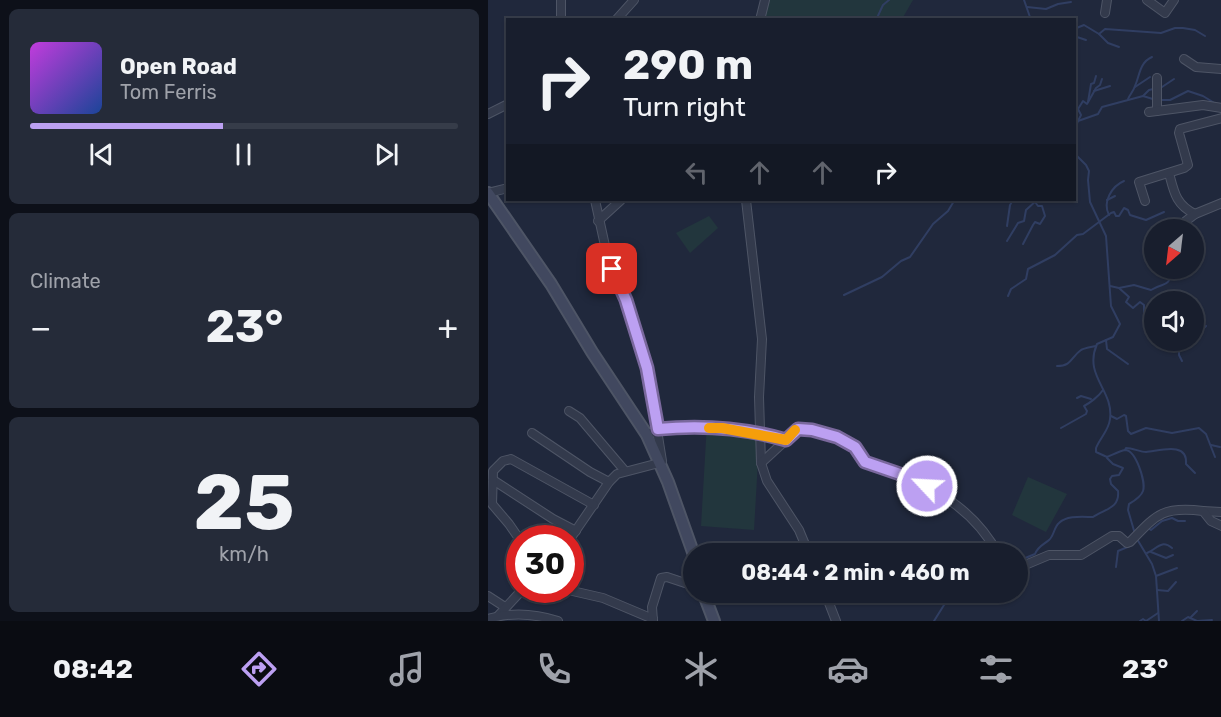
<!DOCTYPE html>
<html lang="en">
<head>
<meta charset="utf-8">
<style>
  :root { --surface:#181e2d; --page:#252b39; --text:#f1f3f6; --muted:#9fa2aa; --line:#363c49; --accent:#bca0f2 }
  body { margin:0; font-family:Rubik,sans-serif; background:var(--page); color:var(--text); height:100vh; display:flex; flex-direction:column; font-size:22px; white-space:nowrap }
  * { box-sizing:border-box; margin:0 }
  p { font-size:20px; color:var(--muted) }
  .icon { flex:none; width:33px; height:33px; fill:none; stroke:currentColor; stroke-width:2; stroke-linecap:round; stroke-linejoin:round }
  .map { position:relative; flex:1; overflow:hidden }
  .panel { display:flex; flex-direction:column; gap:9px; padding:9px; background:#0d1019; width:488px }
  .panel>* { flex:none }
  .top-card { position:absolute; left:18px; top:18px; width:570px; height:183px; border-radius:0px; box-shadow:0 2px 4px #0004,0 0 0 2px var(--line); background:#181e2d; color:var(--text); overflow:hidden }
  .needle { width:39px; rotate:208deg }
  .controls { position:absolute; left:656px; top:219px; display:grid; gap:12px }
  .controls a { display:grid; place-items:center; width:60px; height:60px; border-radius:50%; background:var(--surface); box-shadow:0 2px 4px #0004,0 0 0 2px var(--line); font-size:30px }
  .speed { position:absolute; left:18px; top:525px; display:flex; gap:12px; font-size:30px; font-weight:700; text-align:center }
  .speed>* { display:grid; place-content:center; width:78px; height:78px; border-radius:50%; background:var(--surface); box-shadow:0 2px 4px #0004,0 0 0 2px var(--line); line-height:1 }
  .speed .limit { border:9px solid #d22; background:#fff; color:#111 }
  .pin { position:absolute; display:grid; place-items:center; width:51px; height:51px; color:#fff; margin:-26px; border-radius:12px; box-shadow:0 3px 9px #0006 }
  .me { position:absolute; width:66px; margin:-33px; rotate:295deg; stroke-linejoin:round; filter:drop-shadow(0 0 4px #0008) }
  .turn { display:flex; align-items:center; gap:21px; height:126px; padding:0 18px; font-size:27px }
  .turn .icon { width:78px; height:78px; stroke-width:2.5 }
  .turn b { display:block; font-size:42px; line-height:51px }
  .lanes { display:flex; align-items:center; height:57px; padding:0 18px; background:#0003; justify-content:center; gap:30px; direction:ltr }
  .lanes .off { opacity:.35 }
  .big { font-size:45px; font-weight:700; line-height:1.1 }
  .panel .widget { flex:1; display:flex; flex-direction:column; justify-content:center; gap:9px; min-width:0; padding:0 21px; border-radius:9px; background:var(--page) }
  .panel .dial { align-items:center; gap:0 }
  .dial b { font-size:78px; line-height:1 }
  .song { display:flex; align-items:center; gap:18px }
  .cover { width:72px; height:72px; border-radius:9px; background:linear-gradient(135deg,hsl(290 70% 55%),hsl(220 70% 35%)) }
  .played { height:6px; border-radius:3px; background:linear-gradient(90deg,var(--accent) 45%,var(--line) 45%) }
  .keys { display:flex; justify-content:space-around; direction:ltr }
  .heat { display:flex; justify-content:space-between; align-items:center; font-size:33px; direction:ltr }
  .trip { position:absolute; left:195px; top:543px; width:345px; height:60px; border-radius:30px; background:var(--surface); box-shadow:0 2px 4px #0004,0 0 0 2px var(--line); font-weight:700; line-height:60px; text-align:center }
  .tabs { display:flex; height:96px; justify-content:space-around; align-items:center; background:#0a0c12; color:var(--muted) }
  .tabs .icon { width:42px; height:42px }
  .tabs .selected { color:var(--accent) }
  .tabs b { font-size:27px; color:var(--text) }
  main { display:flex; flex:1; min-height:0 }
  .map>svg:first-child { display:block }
  .green { fill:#22363d }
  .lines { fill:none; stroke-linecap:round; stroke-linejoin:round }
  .stream { stroke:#303e62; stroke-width:2 }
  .street-casing { stroke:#4e5566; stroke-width:10 }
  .secondary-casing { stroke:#4e5566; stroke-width:14 }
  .street { stroke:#333a4c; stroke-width:8 }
  .secondary { stroke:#41485f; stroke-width:10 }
  .route-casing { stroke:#7a689d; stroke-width:15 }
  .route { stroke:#bca0f2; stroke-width:10 }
  .slow { stroke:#f59e0b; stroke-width:10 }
</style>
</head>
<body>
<main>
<section class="panel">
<div class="widget">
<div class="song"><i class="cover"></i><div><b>Open Road</b><p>Tom Ferris</p></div></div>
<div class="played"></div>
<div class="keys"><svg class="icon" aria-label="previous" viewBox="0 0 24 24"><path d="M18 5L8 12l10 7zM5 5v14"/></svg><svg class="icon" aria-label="pause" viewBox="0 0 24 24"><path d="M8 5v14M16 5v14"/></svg><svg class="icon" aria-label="next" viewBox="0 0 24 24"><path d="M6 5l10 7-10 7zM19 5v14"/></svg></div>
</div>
<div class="widget"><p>Climate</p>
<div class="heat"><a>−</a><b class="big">23°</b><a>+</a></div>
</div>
<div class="widget dial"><b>25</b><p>km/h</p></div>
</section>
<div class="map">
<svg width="734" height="621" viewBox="0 0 734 621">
  <rect width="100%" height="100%" fill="#20283c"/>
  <!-- green -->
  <g class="green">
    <polygon points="275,0 425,0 414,19 269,20"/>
    <polygon points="221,216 230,228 202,253 188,233"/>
    <polygon points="219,423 272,426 266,530 213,526"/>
    <polygon points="540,477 579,494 558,532 524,515"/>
  </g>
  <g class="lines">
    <!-- stream -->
    <g class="stream">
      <polyline points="536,0 543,20"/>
      <polyline points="539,7 558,9 570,4 583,2"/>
      <polyline points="388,20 395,5 401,0"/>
      <polyline points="586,29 596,25 611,34 617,29 673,33 687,28 695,28 707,30 717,36"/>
      <polyline points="611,34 620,43 631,47"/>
      <polyline points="586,36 598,40"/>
      <polyline points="647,87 662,77"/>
      <polyline points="606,91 622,86"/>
      <polyline points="655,96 661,90 674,87 686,79"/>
      <path d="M640,99C642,94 645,92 647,86C652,75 651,63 664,57"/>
      <polyline points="600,102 603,84 606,83 608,76"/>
      <polyline points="590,121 593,115 590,109 595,101 599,104 608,88 612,85 614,79"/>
      <polyline points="586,132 590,121 610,114 614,107 655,96 668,100 682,100 700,91 715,96 728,104"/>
      <path d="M586,153L598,165L601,171L600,180L602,202L618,236L623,306L632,324L625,337L609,344C595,376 626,390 622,419C621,430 612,438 608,448V452L619,457C624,455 632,451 637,450C648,450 658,482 655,491C653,497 646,501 641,504L640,510L647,534"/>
      <polyline points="619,200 627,196"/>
      <path d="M621,215C614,202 624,186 636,181"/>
      <polyline points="519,226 522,205 525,200"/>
      <polyline points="519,241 530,223 536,221 538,210 549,200"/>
      <polyline points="535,244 545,225 547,222 552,224 557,216 554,206 550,206 547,202"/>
      <path d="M622,286L631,288L641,297L638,302L645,308L652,302L656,305C656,316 655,327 666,332"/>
      <path d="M631,288L646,285L663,290C678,281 679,290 686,268"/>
      <polyline points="356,295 394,277 413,261 422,257 445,224 460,211 466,201 473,200"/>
      <polyline points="520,296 523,289 538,279 540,269 567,255 589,235 595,234 623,213 626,212 628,216 631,216 636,208 640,210 642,215 658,220 676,212"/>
      <polyline points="705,333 712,332 718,326"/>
      <polyline points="618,340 619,349 640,364"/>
      <polyline points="689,340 691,342 691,355 694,361"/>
      <polyline points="691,342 697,341 705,345"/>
      <path d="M569,366C584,366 583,357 593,350C597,348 604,347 608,346"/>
      <polyline points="589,398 593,396 603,399"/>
      <polyline points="623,416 629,419 636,415 638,416 640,431 643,434 658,428 684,433 711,428 718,434 727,457"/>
      <path d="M573,428L598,414L599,411L596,406C602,403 611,396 615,390"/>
      <polyline points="723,445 732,447"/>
      <path d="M637,450L638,448C645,448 652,452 658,452C671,451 700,441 698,464L707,473"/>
      <polyline points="659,527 663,530 674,521 684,518 690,521 697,521"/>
      <polyline points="649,539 664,564 668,576 671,621"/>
      <polyline points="663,552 678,558 685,555"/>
      <path d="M659,553C669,549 673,539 684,548"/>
      <path d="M530,561L547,554C550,546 555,545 561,540C566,536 566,527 571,523C579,515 595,517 605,517C616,509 632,509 630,491L623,484L622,479L624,476L631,475L635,468L625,464L619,458"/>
      <polyline points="628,567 630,551 642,546"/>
      <polyline points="668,576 689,568"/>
      <polyline points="669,590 680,591 688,582"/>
      <polyline points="703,617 709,611"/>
      <polyline points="446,621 456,605 470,592"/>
      <polyline points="652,621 655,619 658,621 670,613"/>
      <polyline points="694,621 700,617 709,621 724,620"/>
    </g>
    <defs>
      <g id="street">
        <polyline points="73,0 73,20"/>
        <polyline points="659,0 677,13 686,0"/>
        <polyline points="617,13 619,0"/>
        <polyline points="128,20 146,0"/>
        <polyline points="272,20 277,0"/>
        <polyline points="696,59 708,67 734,69"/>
        <polyline points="669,78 669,111"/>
        <polyline points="661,112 715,105 734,108"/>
        <polyline points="0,114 20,104"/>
        <path d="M681,173C686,192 688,205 707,214"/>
        <polyline points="0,193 20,188"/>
        <polyline points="107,200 121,264 138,300 159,368 174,461"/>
        <polyline points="258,200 274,339 271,397 273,463 279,481 311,530 321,554"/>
        <polyline points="657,201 651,182 696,168 700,165 691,133 692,129 734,118"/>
        <polyline points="110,221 133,200"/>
        <polyline points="686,230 707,214 734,203"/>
        <polyline points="663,253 666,250"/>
        <polyline points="81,411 92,418 137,471"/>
        <polyline points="44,433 102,472 121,482"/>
        <path d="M159,435C189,418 265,430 298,440C302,436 306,430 311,429C325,426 358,438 367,448C371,452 373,459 378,462C387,469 402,470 413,474C453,491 489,514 510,554"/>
        <polyline points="273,463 298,440"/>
        <polyline points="5,480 65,519 88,531"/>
        <polyline points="715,511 734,512"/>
        <polyline points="82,539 121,482 129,474 171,463"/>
        <polyline points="32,540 21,524 4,504 5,471 15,461 23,459 106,505"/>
        <path d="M530,568L561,555H593L624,536H631L639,543L642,542C668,515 674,506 715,511L723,521L734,526"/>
        <polyline points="80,590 115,598 165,619"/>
        <polyline points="334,592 341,603 348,621"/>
        <polyline points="0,596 17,607"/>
        <polyline points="10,616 34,590"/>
        <path d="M0,619C23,612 48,614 70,621"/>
        <polyline points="165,621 164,607 173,578 179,577 206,586"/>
      </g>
      <g id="secondary">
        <polyline points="0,193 63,284 104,352 159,435 180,482 206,555"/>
        <polyline points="215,592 226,621"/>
      </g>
    </defs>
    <!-- street casing -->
    <use href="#street" class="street-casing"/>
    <!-- secondary casing -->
    <use href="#secondary" class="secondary-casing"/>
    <!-- street -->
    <use href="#street" class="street"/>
    <!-- secondary -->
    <use href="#secondary" class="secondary"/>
  </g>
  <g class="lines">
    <defs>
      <path id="route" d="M124,269L138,300L159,368L170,429C212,425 257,428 298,440L310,429L324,430L349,437L367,447L377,462L412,474L439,486"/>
    </defs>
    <!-- route casing -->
    <use href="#route" class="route-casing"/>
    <!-- route -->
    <use href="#route" class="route"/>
    <!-- slow -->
    <polyline class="slow" points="221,428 234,428 298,440 307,430"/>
  </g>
</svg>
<div class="controls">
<a><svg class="needle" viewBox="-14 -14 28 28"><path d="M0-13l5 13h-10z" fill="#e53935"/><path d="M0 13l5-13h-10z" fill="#9fa2aa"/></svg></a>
<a><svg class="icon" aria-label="sound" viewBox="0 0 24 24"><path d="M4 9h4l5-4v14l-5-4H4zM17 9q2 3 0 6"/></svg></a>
</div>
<div class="speed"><div class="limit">30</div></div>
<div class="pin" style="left:124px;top:269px;background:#d93025"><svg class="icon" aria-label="arrive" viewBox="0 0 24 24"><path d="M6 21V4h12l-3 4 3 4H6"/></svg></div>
<svg class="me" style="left:439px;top:486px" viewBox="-20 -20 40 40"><circle r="17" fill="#bca0f2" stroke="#fff" stroke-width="3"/><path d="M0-11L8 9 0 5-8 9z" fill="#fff"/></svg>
<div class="trip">08:44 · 2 min · 460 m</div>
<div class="top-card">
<div class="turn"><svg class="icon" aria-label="right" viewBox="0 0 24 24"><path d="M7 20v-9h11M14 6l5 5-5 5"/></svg><div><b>290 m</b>Turn right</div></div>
<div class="lanes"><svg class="icon off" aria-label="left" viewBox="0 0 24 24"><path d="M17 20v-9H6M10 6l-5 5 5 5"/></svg><svg class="icon off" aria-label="ahead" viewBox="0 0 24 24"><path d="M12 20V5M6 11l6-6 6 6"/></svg><svg class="icon off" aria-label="ahead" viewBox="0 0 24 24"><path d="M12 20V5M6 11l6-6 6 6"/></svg><svg class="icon" aria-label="right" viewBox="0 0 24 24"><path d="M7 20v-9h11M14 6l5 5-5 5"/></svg></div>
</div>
</div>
</main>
<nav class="tabs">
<b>08:42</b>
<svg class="icon selected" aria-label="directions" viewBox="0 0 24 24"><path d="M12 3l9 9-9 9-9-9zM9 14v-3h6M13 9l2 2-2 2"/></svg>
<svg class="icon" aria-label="music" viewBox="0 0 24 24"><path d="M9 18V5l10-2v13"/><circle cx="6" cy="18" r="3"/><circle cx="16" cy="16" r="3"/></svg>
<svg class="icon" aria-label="phone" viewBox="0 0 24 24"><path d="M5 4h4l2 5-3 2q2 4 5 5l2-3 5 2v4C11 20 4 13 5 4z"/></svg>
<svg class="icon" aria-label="climate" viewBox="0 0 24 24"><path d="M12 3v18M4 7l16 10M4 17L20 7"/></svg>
<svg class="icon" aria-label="car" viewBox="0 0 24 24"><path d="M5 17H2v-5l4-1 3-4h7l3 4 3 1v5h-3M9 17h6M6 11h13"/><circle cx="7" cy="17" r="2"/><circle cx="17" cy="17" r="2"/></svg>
<svg class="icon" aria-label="filters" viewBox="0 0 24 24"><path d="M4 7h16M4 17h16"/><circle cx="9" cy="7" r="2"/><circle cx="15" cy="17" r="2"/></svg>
<b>23°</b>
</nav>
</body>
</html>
